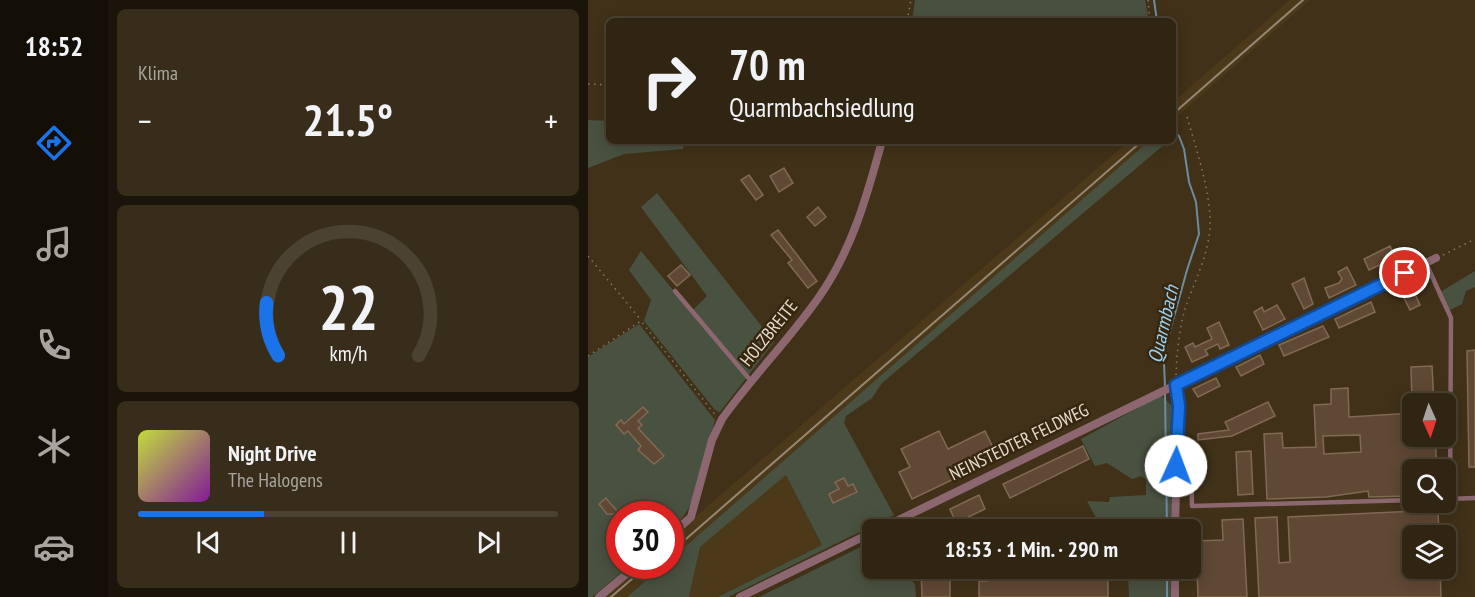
<!DOCTYPE html>
<html lang="de">
<head>
<meta charset="utf-8">
<style>
  :root { --surface:#302512; --page:#382d1b; --text:#f1f3f6; --muted:#a8a59f; --line:#4b4232; --accent:#1a73e8 }
  body { margin:0; font-family:"PT Sans Narrow",sans-serif; background:var(--page); color:var(--text); height:100vh; display:flex; flex-direction:column; font-size:22px; white-space:nowrap }
  * { box-sizing:border-box; margin:0 }
  p { font-size:20px; color:var(--muted) }
  .icon { flex:none; width:33px; height:33px; fill:none; stroke:currentColor; stroke-width:2; stroke-linecap:round; stroke-linejoin:round }
  .map { position:relative; flex:1; overflow:hidden }
  .sheet { display:flex; flex-direction:column; gap:9px; padding:9px; background:#1a140a; width:480px }
  .sheet>* { flex:none }
  .guide { position:absolute; left:18px; top:18px; width:570px; height:126px; border-radius:9px; box-shadow:0 3px 15px #0003,0 0 0 2px var(--line); background:#302512; color:var(--text); overflow:hidden }
  .needle { width:39px; rotate:177deg }
  .buttons { position:absolute; left:814px; top:393px; display:grid; gap:12px }
  .buttons a { display:grid; place-items:center; width:54px; height:54px; border-radius:9px; background:var(--surface); box-shadow:0 3px 15px #0003,0 0 0 2px var(--line); font-size:30px }
  .speed { position:absolute; left:18px; top:501px; display:flex; gap:12px; font-size:30px; font-weight:700; text-align:center }
  .speed>* { display:grid; place-content:center; width:78px; height:78px; border-radius:50%; background:var(--surface); box-shadow:0 3px 15px #0003,0 0 0 2px var(--line); line-height:1 }
  .speed .limit { border:9px solid #d22; background:#fff; color:#111 }
  .pin { position:absolute; display:grid; place-items:center; width:51px; height:51px; color:#fff; margin:-26px; border:3px solid #fff; border-radius:50%; box-shadow:0 2px 6px #0007 }
  .me { position:absolute; width:66px; margin:-33px; rotate:2deg; stroke-linejoin:round; filter:drop-shadow(0 0 4px #0008) }
  .turn { display:flex; align-items:center; gap:21px; height:126px; padding:0 24px; font-size:27px }
  .turn .icon { width:78px; height:78px; stroke-width:2.5 }
  .turn b { display:block; font-size:42px; line-height:51px }
  .big { font-size:45px; font-weight:800; line-height:1.1 }
  .sheet .card { flex:1; display:flex; flex-direction:column; justify-content:center; gap:9px; min-width:0; padding:0 21px; border-radius:9px; background:var(--page) }
  .sheet .dial { align-items:center; gap:0 }
  .dial svg { height:156px; overflow:visible; fill:none; stroke:var(--line); stroke-width:7; stroke-linecap:round; text-anchor:middle }
  .dial text { fill:var(--text); stroke:none }
  .song { display:flex; align-items:center; gap:18px }
  .cover { width:72px; height:72px; border-radius:9px; background:linear-gradient(135deg,hsl(70 70% 55%),hsl(290 70% 35%)) }
  .played { height:6px; border-radius:3px; background:linear-gradient(90deg,var(--accent) 30%,var(--line) 30%) }
  .keys { display:flex; justify-content:space-around; direction:ltr }
  .heat { display:flex; justify-content:space-between; align-items:center; font-size:33px; direction:ltr }
  .trip { position:absolute; left:274px; top:519px; width:339px; height:60px; border-radius:9px; background:var(--surface); box-shadow:0 3px 15px #0003,0 0 0 2px var(--line); font-weight:800; line-height:60px; text-align:center }
  main { display:flex; flex:1; min-height:0 }
  .tab-bar { display:flex; flex-direction:column; width:108px; justify-content:space-around; align-items:center; background:#130f07; color:var(--muted) }
  .tab-bar .icon { width:42px; height:42px }
  .tab-bar .current { color:var(--accent) }
  .tab-bar b { font-size:27px; color:var(--text) }
  .map>svg:first-child { display:block }
  .built { fill:#4c3919 }
  .green { fill:#495140 }
  .lines { fill:none; stroke-linecap:round; stroke-linejoin:round }
  .stream { stroke:#6c8ca0; stroke-width:2 }
  .building { fill:#5f4834; stroke:#826954; stroke-width:1.5; fill-rule:evenodd }
  .path { stroke:#867a65; stroke-width:1.5; stroke-dasharray:1.5 4.5; stroke-linecap:butt }
  .lane { stroke:#8c6770; stroke-width:4.5 }
  .street { stroke:#8c6770; stroke-width:8 }
  .rail { stroke:#948874; stroke-width:2 }
  .route-casing { stroke:#114b97; stroke-width:15 }
  .route { stroke:#1a73e8; stroke-width:10 }
  .labels { text-anchor:middle; stroke-width:5; stroke-linejoin:round; paint-order:stroke }
  .street-label { font-size:18px; fill:#e6dcce; stroke:#36270e }
  .water-label { font-size:20px; font-style:italic; fill:#9bd3f6; stroke:#36270e }
</style>
</head>
<body>
<main>
<nav class="tab-bar">
<b>18:52</b>
<svg class="icon current" aria-label="directions" viewBox="0 0 24 24"><path d="M12 3l9 9-9 9-9-9zM9 14v-3h6M13 9l2 2-2 2"/></svg>
<svg class="icon" aria-label="music" viewBox="0 0 24 24"><path d="M9 18V5l10-2v13"/><circle cx="6" cy="18" r="3"/><circle cx="16" cy="16" r="3"/></svg>
<svg class="icon" aria-label="phone" viewBox="0 0 24 24"><path d="M5 4h4l2 5-3 2q2 4 5 5l2-3 5 2v4C11 20 4 13 5 4z"/></svg>
<svg class="icon" aria-label="climate" viewBox="0 0 24 24"><path d="M12 3v18M4 7l16 10M4 17L20 7"/></svg>
<svg class="icon" aria-label="car" viewBox="0 0 24 24"><path d="M5 17H2v-5l4-1 3-4h7l3 4 3 1v5h-3M9 17h6M6 11h13"/><circle cx="7" cy="17" r="2"/><circle cx="17" cy="17" r="2"/></svg>
</nav>
<section class="sheet">
<div class="card"><p>Klima</p>
<div class="heat"><a>−</a><b class="big">21.5°</b><a>+</a></div>
</div>
<div class="card dial"><svg viewBox="0 0 100 80">
<path d="M14 69A42 42 0 1 1 86 69"/>
<path d="M14 69A42 42 0 0 1 8 42" stroke="#1a73e8"/>
<text x="50" y="56" font-size="32" font-weight="700">22</text>
<text x="50" y="72" font-size="11">km/h</text>
</svg></div>
<div class="card">
<div class="song"><i class="cover"></i><div><b>Night Drive</b><p>The Halogens</p></div></div>
<div class="played"></div>
<div class="keys"><svg class="icon" aria-label="previous" viewBox="0 0 24 24"><path d="M18 5L8 12l10 7zM5 5v14"/></svg><svg class="icon" aria-label="pause" viewBox="0 0 24 24"><path d="M8 5v14M16 5v14"/></svg><svg class="icon" aria-label="next" viewBox="0 0 24 24"><path d="M6 5l10 7-10 7zM19 5v14"/></svg></div>
</div>
</section>
<div class="map">
<svg width="887" height="597" viewBox="0 0 887 597">
  <rect width="100%" height="100%" fill="#403118"/>
  <!-- built -->
  <g class="built">
    <polygon points="702,0 722,0 585,120 585,102"/>
    <polygon points="541,141 561,141 83,559 82,539"/>
    <polygon points="198,475 234,545 130,597 101,597 112,547"/>
    <polygon points="52,566 75,566 39,597 16,597"/>
  </g>
  <!-- green -->
  <g class="green">
    <polygon points="327,0 557,0 560,16 522,21 324,21"/>
    <polygon points="0,120 21,121 21,141 96,141 95,149 36,154 0,168"/>
    <polygon points="561,141 575,141 577,144 294,383 284,398 258,416 256,423 306,515 140,597 130,597 234,545 198,475 112,547 101,597 39,597 75,566 82,566 83,559"/>
    <polygon points="69,193 186,342 132,412 127,410 56,321 63,300 41,270 53,251 103,312 119,296 53,207"/>
    <polygon points="887,271 887,287 878,291 874,304 858,312 849,294"/>
    <path d="M51,324L127,420C117,457 113,504 83,530L82,514H32V566H41L4,597H0V357Z"/>
    <polygon points="573,395 585,407 583,529 514,529 499,501 521,502 522,497 558,495 558,480 553,476 544,479 519,463 507,466 493,439"/>
    <polygon points="285,541 285,568 322,569 323,580 327,584 328,597 171,597"/>
    <polygon points="536,569 582,569 583,597 541,597 540,575"/>
  </g>
  <g class="lines">
    <!-- stream -->
    <g class="stream">
      <polyline points="566,0 569,21"/>
      <polyline points="577,387 576,363 579,342 599,270 611,234 608,202 601,182 596,149 591,136 585,131"/>
      <polyline points="577,393 579,530"/>
      <polyline points="579,597 579,568"/>
    </g>
  </g>
  <!-- building -->
  <g class="building">
    <polygon points="196,168 205,183 191,192 182,176"/>
    <polygon points="161,175 175,195 168,200 153,180"/>
    <polygon points="230,207 238,217 227,226 219,217"/>
    <polygon points="190,230 229,281 220,288 200,263 204,260 183,235"/>
    <polygon points="802,246 811,264 802,269 798,262 781,270 776,259"/>
    <polygon points="93,265 102,275 89,286 80,276"/>
    <polygon points="759,267 768,285 741,298 737,288 751,283 754,279 750,272"/>
    <polygon points="716,278 725,304 716,309 704,284"/>
    <polygon points="822,283 832,305 822,310 811,288"/>
    <polygon points="783,302 787,312 751,328 747,319"/>
    <polygon points="689,305 697,319 675,330 666,312 674,307 676,312"/>
    <polygon points="631,322 641,345 632,349 630,344 617,350 620,355 604,362 597,347 605,343 607,347 624,339 619,328"/>
    <polygon points="735,326 741,337 696,356 691,345"/>
    <polygon points="887,350 887,467 881,467 879,351"/>
    <polygon points="672,355 676,364 653,376 648,367"/>
    <polygon points="844,366 846,404 824,404 823,367"/>
    <polygon points="628,378 632,386 610,397 605,389"/>
    <path d="M760,388L761,417L825,413V436H847L849,470H819L822,496L781,497L780,491L738,497L679,499L676,434L694,433L695,448L728,447L726,405L743,404V389ZM772,435L773,452L736,454L735,436Z"/>
    <polygon points="680,402 687,416 644,436 610,440 610,434 641,430 637,422"/>
    <polygon points="55,407 60,412 50,421 54,425 50,428 76,456 66,464 50,450 53,446 40,431 36,434 28,425 33,420 36,424"/>
    <polygon points="351,431 360,449 397,431 410,458 324,499 311,472 322,467 313,449"/>
    <polygon points="495,446 501,459 422,498 415,484"/>
    <polygon points="663,451 665,494 650,495 648,452"/>
    <polygon points="256,478 260,486 265,484 269,492 245,503 241,494 251,489 247,482"/>
    <polygon points="391,495 397,509 368,523 362,509"/>
    <polygon points="18,498 22,503 32,514 19,514 11,504"/>
    <polygon points="850,510 851,536 823,536 824,568 852,568 853,597 671,597 667,518 689,517 691,563 702,562 700,517"/>
    <polygon points="655,519 659,597 610,597 608,541 635,540 634,520"/>
    <polygon points="333,568 362,568 362,597 334,597"/>
    <polygon points="399,568 452,568 452,579 520,576 520,597 391,597 391,581 399,581"/>
  </g>
  <g class="lines">
    <!-- path -->
    <g class="path">
      <polyline points="560,0 562,21"/>
      <polyline points="319,21 323,0"/>
      <polyline points="0,84 21,85"/>
      <polyline points="855,255 887,239"/>
      <polyline points="0,256 53,320"/>
      <polyline points="0,356 53,321 128,416"/>
      <path d="M588,375C589,352 591,328 598,306C608,278 624,247 622,217C620,182 607,146 598,113"/>
    </g>
    <!-- lane -->
    <g class="lane">
      <polyline points="838,263 863,318 862,498"/>
      <polyline points="87,291 163,381"/>
      <polyline points="588,445 598,449 603,467 604,506 825,500"/>
      <polyline points="858,499 887,498"/>
    </g>
    <!-- street -->
    <g class="street">
      <polyline points="290,530 848,258"/>
      <polyline points="587,530 590,406 588,385"/>
      <path d="M82,536L103,517L124,440L134,419C164,377 201,340 231,297C264,250 279,196 294,141"/>
      <polyline points="11,597 48,566"/>
      <polyline points="152,597 285,532"/>
      <polyline points="587,597 587,568"/>
    </g>
    <!-- rail -->
    <g class="rail">
      <polyline points="585,114 715,0"/>
      <polyline points="82,553 554,141"/>
      <polyline points="23,597 59,566"/>
    </g>
  </g>
  <g class="lines">
    <defs>
      <polyline id="route" points="588,466 591,406 588,385 817,273"/>
    </defs>
    <!-- route casing -->
    <use href="#route" class="route-casing"/>
    <!-- route -->
    <use href="#route" class="route"/>
  </g>
  <g class="labels">
    <!-- street labels -->
    <g class="street-label">
      <text transform="translate(181 333) rotate(-51)" y="6">HOLZBREITE</text>
      <text transform="translate(431 442) rotate(-26)" y="6">NEINSTEDTER FELDWEG</text>
    </g>
    <!-- water labels -->
    <g class="water-label">
      <text transform="translate(575 324) rotate(-77)" y="7">Quarmbach</text>
    </g>
  </g>
</svg>
<div class="buttons">
<a><svg class="needle" viewBox="-14 -14 28 28"><path d="M0-13l5 13h-10z" fill="#e53935"/><path d="M0 13l5-13h-10z" fill="#a8a59f"/></svg></a>
<a><svg class="icon" aria-label="search" viewBox="0 0 24 24"><circle cx="10" cy="10" r="6"/><path d="M15 15l6 6"/></svg></a>
<a><svg class="icon" aria-label="layers" viewBox="0 0 24 24"><path d="M12 4l9 5-9 5-9-5zM3 14l9 5 9-5"/></svg></a>
</div>
<div class="speed"><div class="limit">30</div></div>
<div class="pin" style="left:817px;top:273px;background:#d93025"><svg class="icon" aria-label="arrive" viewBox="0 0 24 24"><path d="M6 21V4h12l-3 4 3 4H6"/></svg></div>
<svg class="me" style="left:588px;top:466px" viewBox="-20 -20 40 40"><circle r="19" fill="#fff"/><path d="M0-13L10 11 0 6-10 11z" fill="#1a73e8"/></svg>
<div class="trip">18:53 · 1 Min. · 290 m</div>
<div class="guide">
<div class="turn"><svg class="icon" aria-label="right" viewBox="0 0 24 24"><path d="M7 20v-9h11M14 6l5 5-5 5"/></svg><div><b>70 m</b>Quarmbachsiedlung</div></div>
</div>
</div>
</main>
</body>
</html>
